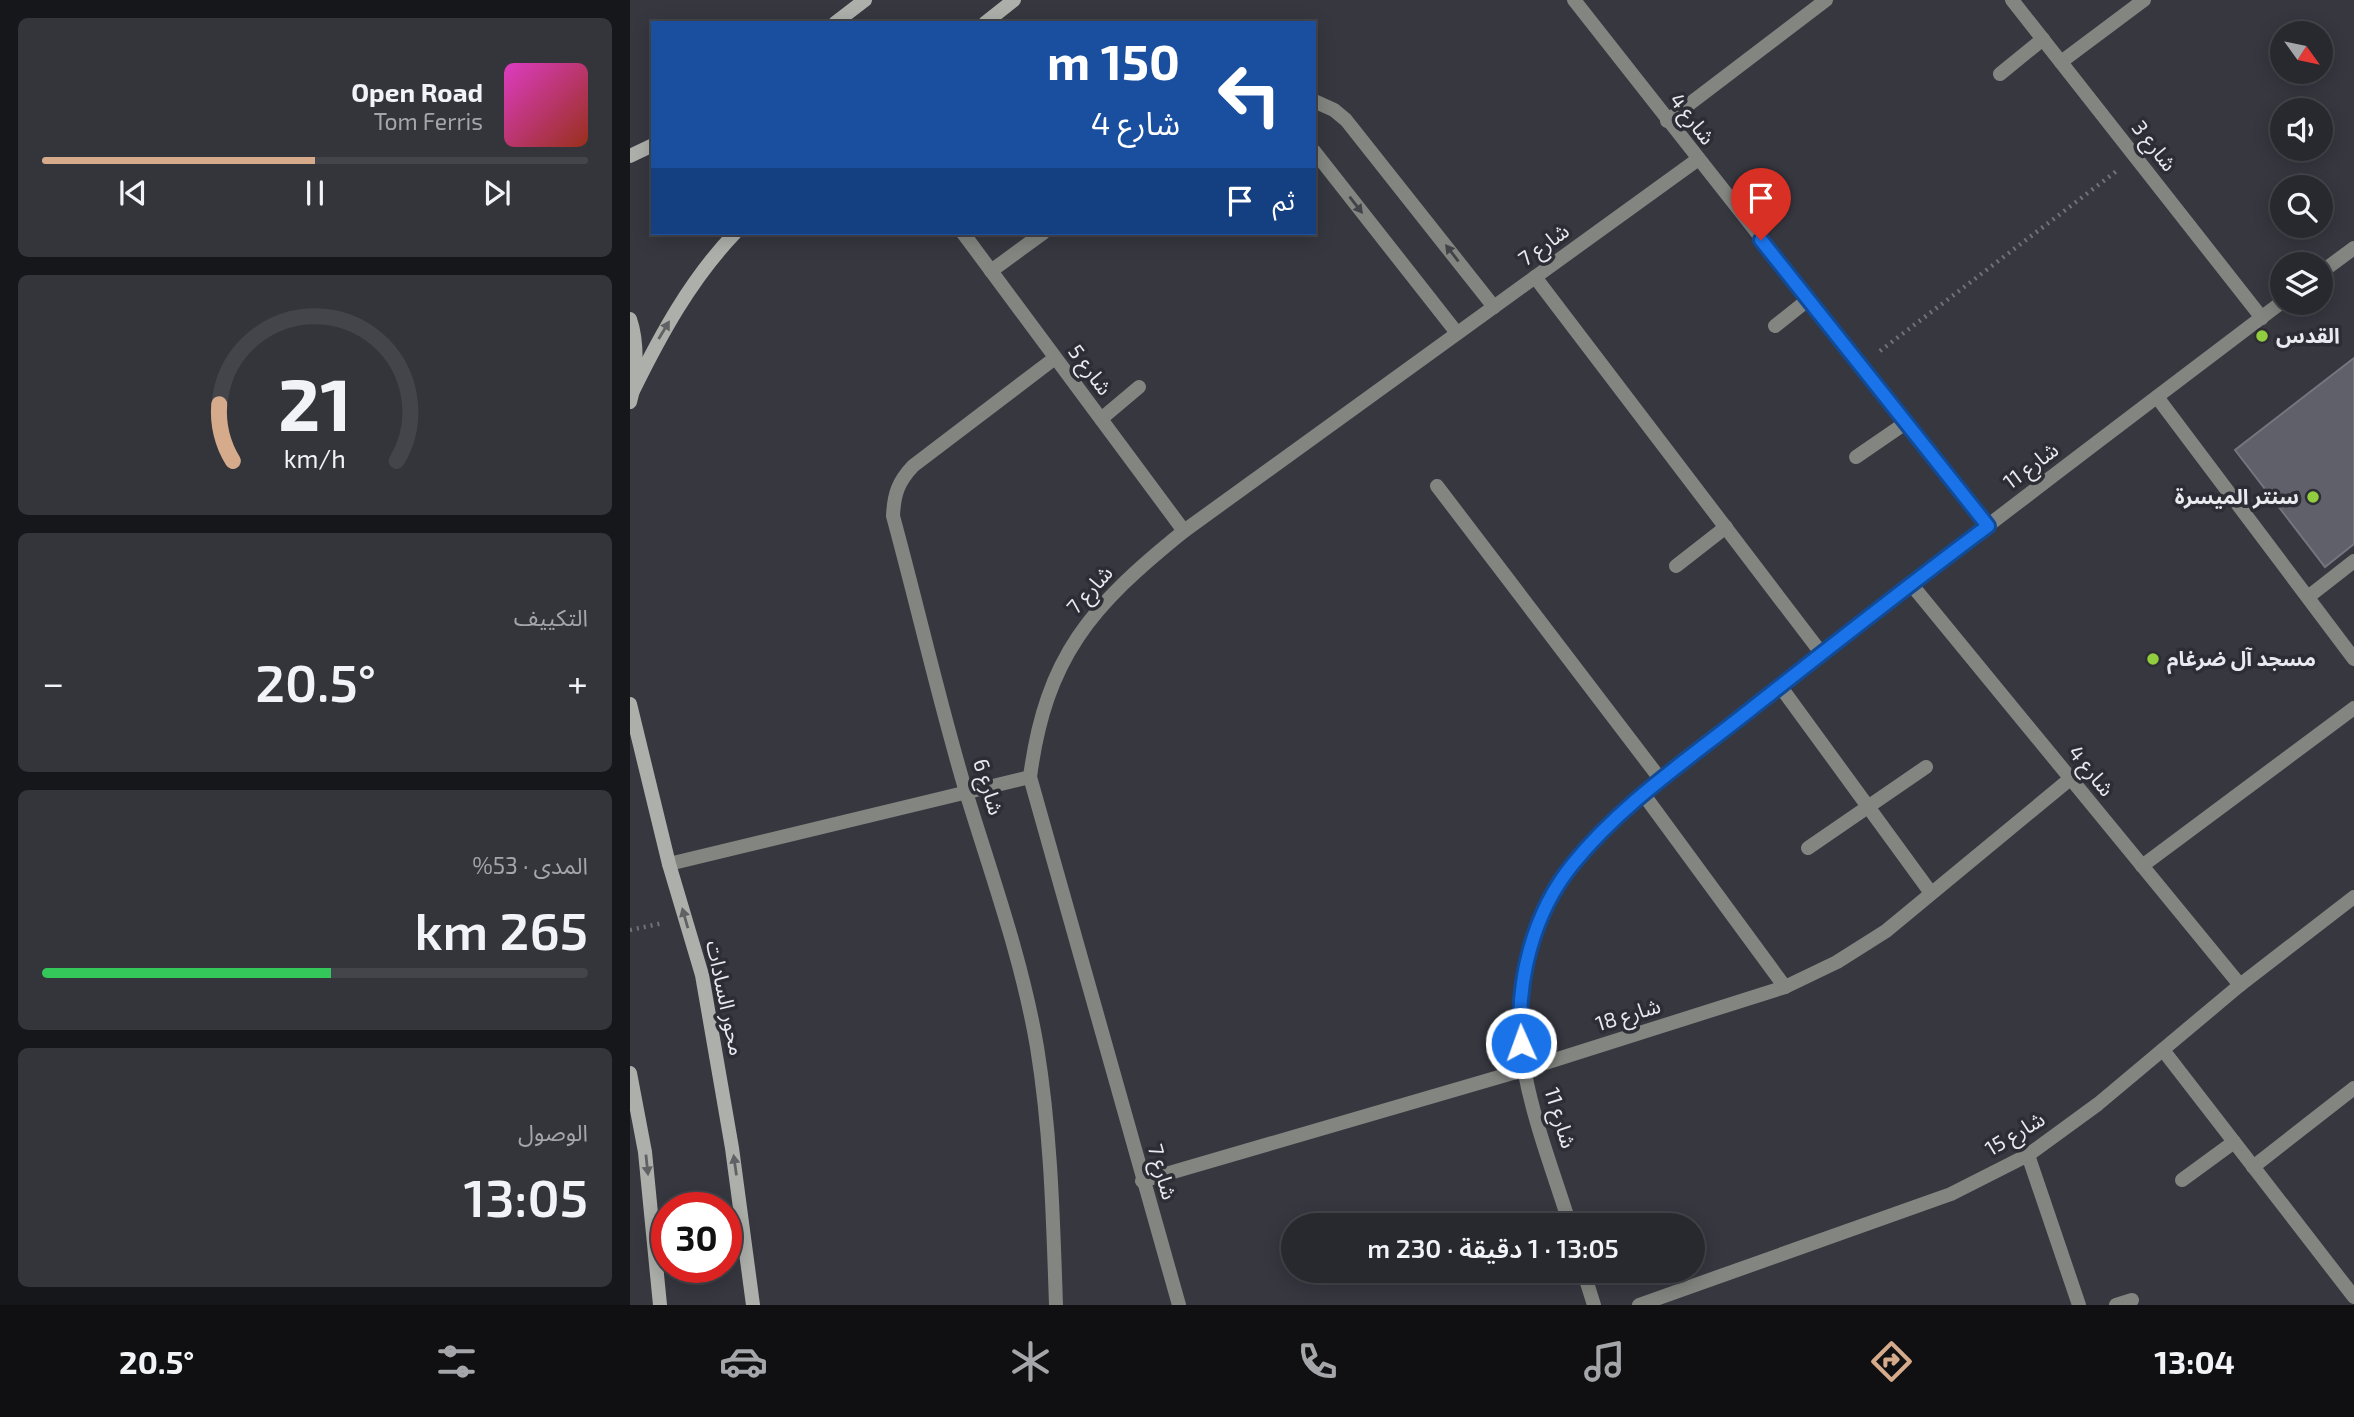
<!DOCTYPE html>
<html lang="ar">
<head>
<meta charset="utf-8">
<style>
  :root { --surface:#28292f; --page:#34353b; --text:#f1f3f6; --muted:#a5a6aa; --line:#44454b; --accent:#d6ab8b }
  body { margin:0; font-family:"Exo 2","Noto Sans Arabic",sans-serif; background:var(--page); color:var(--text); direction:rtl; height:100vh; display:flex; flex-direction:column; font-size:26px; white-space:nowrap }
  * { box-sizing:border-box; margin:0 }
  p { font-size:23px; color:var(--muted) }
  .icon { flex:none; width:38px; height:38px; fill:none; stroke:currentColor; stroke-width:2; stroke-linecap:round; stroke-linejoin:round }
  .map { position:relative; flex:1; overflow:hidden; direction:ltr }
  .panel { display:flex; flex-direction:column; gap:18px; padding:18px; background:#16171a; width:630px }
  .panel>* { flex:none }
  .guide { position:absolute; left:21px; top:21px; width:665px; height:214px; border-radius:0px; box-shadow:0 4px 18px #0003,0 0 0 2px var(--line); direction:rtl; background:#1a4fa0; color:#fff; overflow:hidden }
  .needle { width:46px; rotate:123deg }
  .tools { position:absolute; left:1640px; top:21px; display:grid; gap:14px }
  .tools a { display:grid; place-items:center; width:63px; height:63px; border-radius:50%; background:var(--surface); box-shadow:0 4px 18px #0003,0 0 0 2px var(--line); font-size:35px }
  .speed { position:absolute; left:21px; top:1192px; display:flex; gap:14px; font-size:35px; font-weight:700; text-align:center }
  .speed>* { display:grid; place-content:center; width:91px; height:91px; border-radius:50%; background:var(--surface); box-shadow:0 4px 18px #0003,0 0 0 2px var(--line); line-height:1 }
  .speed .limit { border:10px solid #d22; background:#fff; color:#111 }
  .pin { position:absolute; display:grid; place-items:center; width:60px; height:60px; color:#fff; margin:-72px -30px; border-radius:50% 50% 50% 0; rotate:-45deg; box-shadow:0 0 7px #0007 }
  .pin .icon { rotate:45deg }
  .me { position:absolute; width:77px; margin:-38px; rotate:358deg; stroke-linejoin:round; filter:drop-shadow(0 0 5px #0008) }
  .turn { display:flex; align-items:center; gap:24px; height:147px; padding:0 21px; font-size:32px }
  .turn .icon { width:91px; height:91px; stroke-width:2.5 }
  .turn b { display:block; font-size:49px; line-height:60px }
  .then { display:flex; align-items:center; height:66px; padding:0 21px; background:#0003; gap:14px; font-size:26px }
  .big { font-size:52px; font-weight:600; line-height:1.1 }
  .panel .card { flex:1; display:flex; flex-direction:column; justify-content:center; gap:10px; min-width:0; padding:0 24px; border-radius:10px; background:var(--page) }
  .panel .dial { align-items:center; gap:0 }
  .dial svg { height:182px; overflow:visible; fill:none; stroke:var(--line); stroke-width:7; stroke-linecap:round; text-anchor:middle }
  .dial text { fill:var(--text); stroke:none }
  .song { display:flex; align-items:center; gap:21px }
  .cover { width:84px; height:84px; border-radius:10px; background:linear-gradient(135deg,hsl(310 70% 55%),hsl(10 70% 35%)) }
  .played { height:7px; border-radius:4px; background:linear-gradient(90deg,var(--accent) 50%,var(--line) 50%) }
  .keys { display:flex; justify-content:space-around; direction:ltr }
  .heat { display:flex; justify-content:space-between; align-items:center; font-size:38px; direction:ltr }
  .charge { height:10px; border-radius:5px; background:linear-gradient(90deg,#34c759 53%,var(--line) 0) }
  .trip { position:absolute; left:651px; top:1213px; width:424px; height:70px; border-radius:35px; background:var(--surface); box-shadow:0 4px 18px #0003,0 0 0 2px var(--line); font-weight:600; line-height:70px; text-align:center; direction:rtl }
  .dock { display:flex; height:112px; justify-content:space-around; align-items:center; background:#101013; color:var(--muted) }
  .dock .icon { width:49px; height:49px }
  .dock .active { color:var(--accent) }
  .dock b { font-size:32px; color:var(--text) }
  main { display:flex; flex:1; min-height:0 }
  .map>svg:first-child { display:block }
  .building { fill:#5f6069; stroke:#74757e; stroke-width:2 }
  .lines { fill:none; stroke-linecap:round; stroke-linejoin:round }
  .path { stroke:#717179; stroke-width:4.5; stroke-dasharray:2 5; stroke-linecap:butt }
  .lane { stroke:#838581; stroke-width:14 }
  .street { stroke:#838581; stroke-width:14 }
  .secondary { stroke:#adb0aa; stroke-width:14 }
  .oneway { fill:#424348 }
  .oneway2 { fill:#606164 }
  .route-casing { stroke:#114b97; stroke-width:18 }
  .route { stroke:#1a73e8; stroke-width:12 }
  .poi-dot { fill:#91cd3f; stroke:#2c2d35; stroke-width:2.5 }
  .labels { text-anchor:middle; stroke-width:7; stroke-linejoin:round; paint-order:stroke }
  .street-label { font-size:21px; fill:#e9e9ef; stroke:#2c2d35 }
  .poi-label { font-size:21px; font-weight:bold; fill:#e9e9ef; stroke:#2c2d35; text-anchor:start }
</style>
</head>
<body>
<main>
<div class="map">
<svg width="1724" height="1305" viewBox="0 0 1724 1305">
  <rect width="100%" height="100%" fill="#36373f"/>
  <!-- building -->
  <polygon class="building" points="1724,358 1724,544 1695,567 1605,450"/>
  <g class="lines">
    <!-- path -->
    <g class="path">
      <polyline points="1250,351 1488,170"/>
      <polyline points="0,930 33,923"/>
    </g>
    <!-- lane -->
    <g class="lane">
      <polyline points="1431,62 1514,0"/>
      <polyline points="1370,74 1413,39"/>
      <polyline points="1145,326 1179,299"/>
      <polyline points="471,419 509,387"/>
      <polyline points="1226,457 1277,422"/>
      <polyline points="807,486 1031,780"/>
      <polyline points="1046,566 1096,527"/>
      <polyline points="1678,597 1724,561"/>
      <polyline points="1014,795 1155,987"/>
      <polyline points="1178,848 1296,767"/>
      <polyline points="1398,1155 1449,1305"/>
      <polyline points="1552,1180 1604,1142"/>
      <polyline points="1486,1305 1502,1300"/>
    </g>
    <!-- street -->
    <g class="street">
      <polyline points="944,0 1358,526"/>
      <polyline points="1382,0 1632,318"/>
      <polyline points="684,101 704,110 716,120 864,307"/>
      <polyline points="1037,121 1196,0"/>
      <polyline points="684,151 827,333"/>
      <polyline points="333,233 554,531"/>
      <polyline points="361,271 413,233"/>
      <polyline points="1690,273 1724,248"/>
      <polyline points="905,277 1192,654"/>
      <path d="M425,358L283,466C268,482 264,494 263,516C288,608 309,701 336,792C362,877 392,959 407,1047C421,1133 423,1218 426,1305"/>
      <polyline points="1527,397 1724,659"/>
      <polyline points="1281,584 1610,985"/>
      <polyline points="1150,686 1301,893"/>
      <polyline points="39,864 400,777"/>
      <polyline points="1512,866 1724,708"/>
      <polyline points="1533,1050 1724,1297"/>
      <polyline points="1623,1167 1724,1088"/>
      <polyline points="512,1181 893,1070 1155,987 1207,962 1256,931 1440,779"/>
      <path d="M940,1225C914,1141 873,1050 896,961C905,927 921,890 943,863C1006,788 1093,731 1170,671C1329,546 1491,424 1652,302"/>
      <polyline points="953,1270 964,1305"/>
      <path d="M549,1305L400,777C416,656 461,606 554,531L1067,160"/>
      <polyline points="1009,1305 1321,1194 1398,1155 1468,1104 1610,985 1724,897"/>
    </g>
    <!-- secondary -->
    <g class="secondary">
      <polyline points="205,23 235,0"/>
      <polyline points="355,23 384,0"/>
      <polyline points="0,156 23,145"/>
      <path d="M0,319C8,342 7,378 0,402"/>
      <path d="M3,391C31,334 61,279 105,233"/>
      <polyline points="0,704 39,864 72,975 102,1148 123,1305"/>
      <polyline points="0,1073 15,1152 30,1305"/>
    </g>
  </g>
  <!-- one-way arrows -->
  <defs><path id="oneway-solid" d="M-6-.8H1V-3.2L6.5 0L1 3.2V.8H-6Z" transform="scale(1.75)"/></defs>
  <g class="oneway">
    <use href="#oneway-solid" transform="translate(726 205) rotate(52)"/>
    <use href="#oneway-solid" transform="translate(822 253) rotate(-128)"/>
  </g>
  <g class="oneway2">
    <use href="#oneway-solid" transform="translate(34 330) rotate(-59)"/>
    <use href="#oneway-solid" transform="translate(55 918) rotate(-106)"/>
    <use href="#oneway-solid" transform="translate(17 1165) rotate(84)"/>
    <use href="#oneway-solid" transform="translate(105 1165) rotate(-98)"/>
  </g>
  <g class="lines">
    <defs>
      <path id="route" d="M891,1043C886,981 903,913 943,864C988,808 1050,765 1106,721C1190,655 1273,589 1358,526L1131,240"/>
    </defs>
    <!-- route casing -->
    <use href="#route" class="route-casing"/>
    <!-- route -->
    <use href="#route" class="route"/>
  </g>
  <!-- markers -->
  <g class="poi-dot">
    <circle cx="1632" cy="336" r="7"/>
    <circle cx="1683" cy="497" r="7"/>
    <circle cx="1523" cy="659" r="7"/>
  </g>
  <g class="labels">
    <!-- street labels -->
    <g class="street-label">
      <text transform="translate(1062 119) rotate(52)" y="7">شارع 4</text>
      <text transform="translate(1524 146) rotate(52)" y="7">شارع 3</text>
      <text transform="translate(914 245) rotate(-36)" y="7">شارع 7</text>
      <text transform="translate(460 370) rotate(53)" y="7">شارع 5</text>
      <text transform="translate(1401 466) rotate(-37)" y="7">شارع 11</text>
      <text transform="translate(460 590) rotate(-48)" y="7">شارع 7</text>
      <text transform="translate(1461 771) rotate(51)" y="7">شارع 4</text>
      <text transform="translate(358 787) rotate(73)" y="7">شارع 6</text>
      <text transform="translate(95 998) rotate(78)" y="7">محور السادات</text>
      <text transform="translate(998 1015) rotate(-17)" y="7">شارع 18</text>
      <text transform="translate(930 1118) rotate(73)" y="7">شارع 11</text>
      <text transform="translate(1385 1134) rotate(-31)" y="7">شارع 15</text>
      <text transform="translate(532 1172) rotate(74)" y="7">شارع 7</text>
    </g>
    <!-- poi labels -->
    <g class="poi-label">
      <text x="1646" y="343">القدس</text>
      <text x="1669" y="504" text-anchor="end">سنتر الميسرة</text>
      <text x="1537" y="666">مسجد آل ضرغام</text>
    </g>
  </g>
</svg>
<div class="tools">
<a><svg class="needle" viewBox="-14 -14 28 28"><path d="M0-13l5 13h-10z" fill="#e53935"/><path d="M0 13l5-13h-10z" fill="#a5a6aa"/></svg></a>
<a><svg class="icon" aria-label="sound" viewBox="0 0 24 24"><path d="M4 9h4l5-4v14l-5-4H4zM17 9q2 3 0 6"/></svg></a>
<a><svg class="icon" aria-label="search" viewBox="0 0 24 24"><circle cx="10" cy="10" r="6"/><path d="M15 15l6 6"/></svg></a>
<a><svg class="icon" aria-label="layers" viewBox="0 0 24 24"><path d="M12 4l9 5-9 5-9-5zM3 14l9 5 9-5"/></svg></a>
</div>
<div class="speed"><div class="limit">30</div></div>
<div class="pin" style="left:1131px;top:240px;background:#d93025"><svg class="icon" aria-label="arrive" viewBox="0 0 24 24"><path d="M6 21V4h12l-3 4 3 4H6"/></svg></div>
<svg class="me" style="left:891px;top:1043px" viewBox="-20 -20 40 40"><circle r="17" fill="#1a73e8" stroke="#fff" stroke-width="3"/><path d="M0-11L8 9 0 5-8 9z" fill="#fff"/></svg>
<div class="trip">13:05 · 1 دقيقة · 230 m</div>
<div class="guide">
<div class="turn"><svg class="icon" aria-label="left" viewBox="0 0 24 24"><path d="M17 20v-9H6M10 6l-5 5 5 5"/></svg><div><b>150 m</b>شارع 4</div></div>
<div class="then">ثم<svg class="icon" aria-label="arrive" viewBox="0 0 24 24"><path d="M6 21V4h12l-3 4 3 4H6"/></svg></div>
</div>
</div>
<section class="panel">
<div class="card">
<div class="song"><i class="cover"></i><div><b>Open Road</b><p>Tom Ferris</p></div></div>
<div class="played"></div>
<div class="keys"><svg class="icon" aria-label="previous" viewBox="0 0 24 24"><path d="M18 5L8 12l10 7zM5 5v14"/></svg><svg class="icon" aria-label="pause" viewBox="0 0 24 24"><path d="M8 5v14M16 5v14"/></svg><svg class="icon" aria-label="next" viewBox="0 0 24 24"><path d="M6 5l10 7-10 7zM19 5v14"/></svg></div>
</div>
<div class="card dial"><svg viewBox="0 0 100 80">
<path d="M14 69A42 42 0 1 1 86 69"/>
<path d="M14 69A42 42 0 0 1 8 44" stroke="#d6ab8b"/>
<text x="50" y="56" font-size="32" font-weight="700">21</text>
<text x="50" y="72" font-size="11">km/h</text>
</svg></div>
<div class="card"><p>التكييف</p>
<div class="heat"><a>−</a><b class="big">20.5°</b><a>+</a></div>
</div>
<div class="card"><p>المدى · 53%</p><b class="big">265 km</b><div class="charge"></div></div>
<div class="card"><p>الوصول</p><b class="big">13:05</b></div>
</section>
</main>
<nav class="dock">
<b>13:04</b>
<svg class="icon active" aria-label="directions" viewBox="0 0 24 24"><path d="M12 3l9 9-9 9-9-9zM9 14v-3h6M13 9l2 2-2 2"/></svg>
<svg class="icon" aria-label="music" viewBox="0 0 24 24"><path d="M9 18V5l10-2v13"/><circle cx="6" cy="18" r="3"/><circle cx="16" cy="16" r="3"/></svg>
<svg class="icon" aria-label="phone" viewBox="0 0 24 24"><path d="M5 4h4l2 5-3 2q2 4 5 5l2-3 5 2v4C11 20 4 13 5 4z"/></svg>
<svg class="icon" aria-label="climate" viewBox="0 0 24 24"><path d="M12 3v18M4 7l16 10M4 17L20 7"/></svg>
<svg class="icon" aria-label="car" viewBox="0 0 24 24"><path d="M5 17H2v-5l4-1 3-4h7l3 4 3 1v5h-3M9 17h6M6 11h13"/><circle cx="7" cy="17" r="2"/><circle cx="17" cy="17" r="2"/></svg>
<svg class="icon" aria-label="filters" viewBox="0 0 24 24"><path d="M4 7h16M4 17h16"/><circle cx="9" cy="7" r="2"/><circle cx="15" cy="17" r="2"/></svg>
<b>20.5°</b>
</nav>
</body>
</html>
